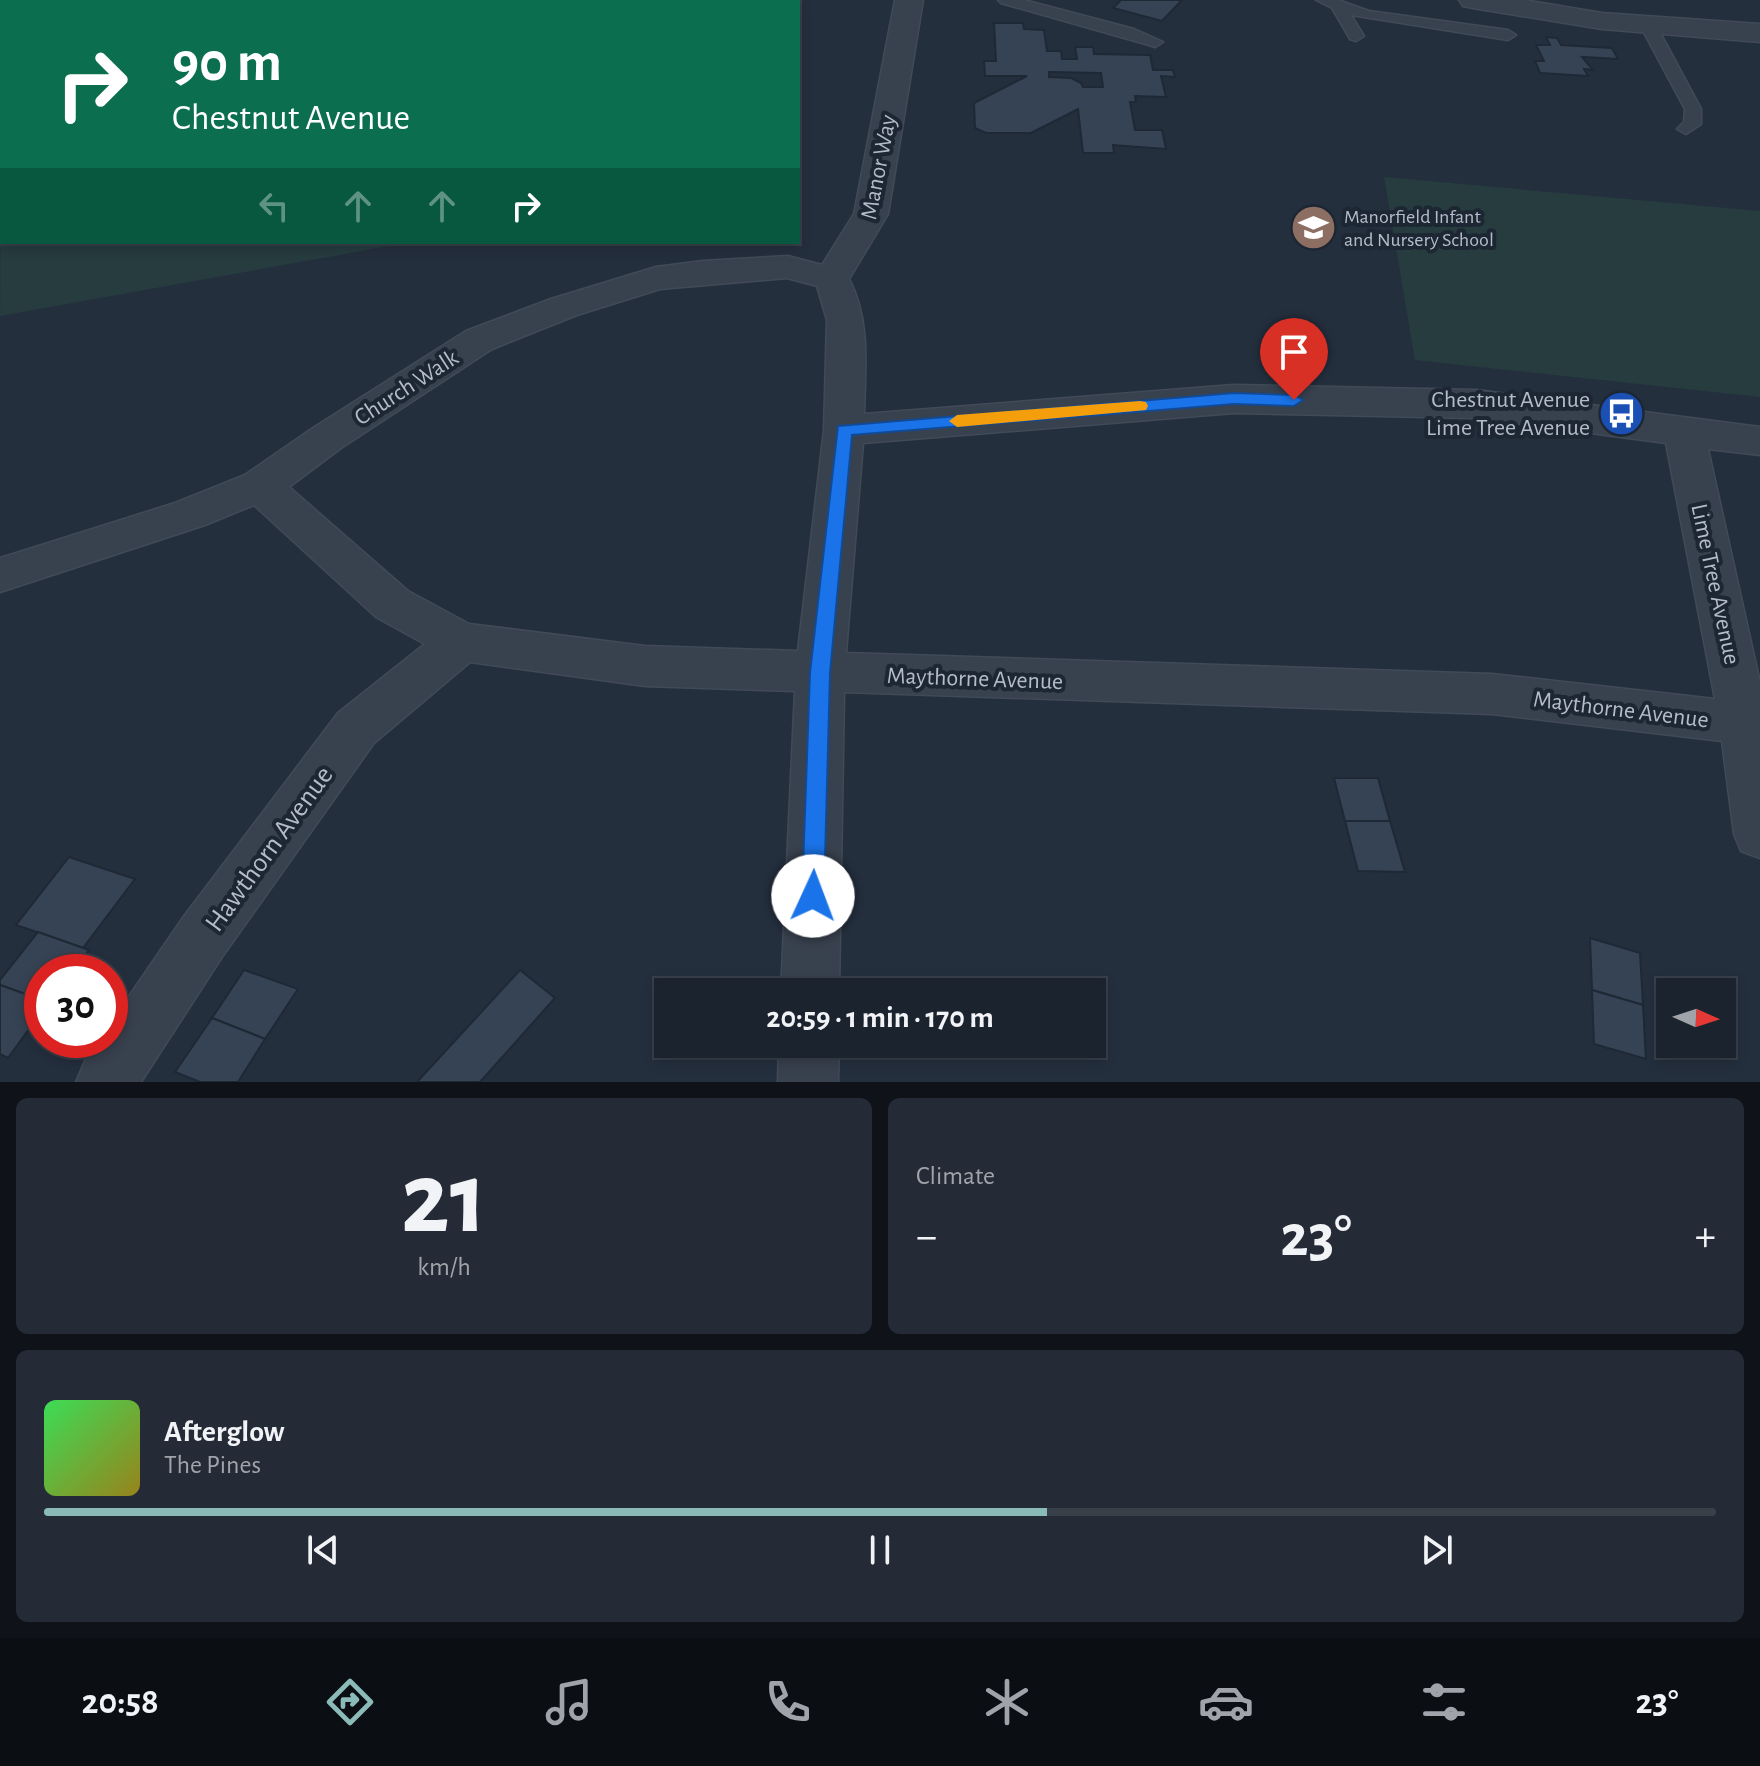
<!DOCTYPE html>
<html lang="en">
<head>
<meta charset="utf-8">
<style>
  :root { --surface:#1b232e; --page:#242b36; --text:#f1f3f6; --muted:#a0a4aa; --line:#39404a; --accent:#8bbbb9 }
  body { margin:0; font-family:"Alegreya Sans",sans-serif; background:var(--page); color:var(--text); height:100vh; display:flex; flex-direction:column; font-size:30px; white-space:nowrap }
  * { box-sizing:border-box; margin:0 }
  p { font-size:26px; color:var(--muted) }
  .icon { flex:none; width:44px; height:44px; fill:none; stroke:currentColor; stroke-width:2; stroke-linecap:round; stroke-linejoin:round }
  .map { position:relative; height:1082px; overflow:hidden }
  .side { display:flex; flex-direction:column; gap:16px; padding:16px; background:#0f1319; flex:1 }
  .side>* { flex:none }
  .banner { position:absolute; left:0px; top:0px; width:800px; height:244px; box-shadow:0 4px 12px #0003,0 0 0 2px var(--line); background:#0b6e4f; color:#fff; overflow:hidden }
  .needle { width:52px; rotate:93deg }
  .tools { position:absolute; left:1656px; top:978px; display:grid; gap:16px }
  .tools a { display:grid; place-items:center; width:80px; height:80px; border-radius:0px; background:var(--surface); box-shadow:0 4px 12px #0003,0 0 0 2px var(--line); font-size:40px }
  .speed { position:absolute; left:24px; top:954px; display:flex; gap:16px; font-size:40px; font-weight:700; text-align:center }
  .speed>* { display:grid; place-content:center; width:104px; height:104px; border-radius:50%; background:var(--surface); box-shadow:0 4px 12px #0003,0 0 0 2px var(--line); line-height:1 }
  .speed .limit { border:12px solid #d22; background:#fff; color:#111 }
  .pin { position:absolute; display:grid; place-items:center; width:68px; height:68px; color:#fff; margin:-82px -34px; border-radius:50% 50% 50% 0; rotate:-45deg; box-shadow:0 0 8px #0007 }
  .pin .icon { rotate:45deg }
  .me { position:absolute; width:88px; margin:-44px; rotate:2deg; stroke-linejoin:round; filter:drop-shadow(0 0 6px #0008) }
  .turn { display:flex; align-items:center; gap:28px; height:168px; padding:0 40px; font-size:36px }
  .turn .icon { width:104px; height:104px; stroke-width:2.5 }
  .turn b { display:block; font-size:56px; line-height:68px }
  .lanes { display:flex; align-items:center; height:76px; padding:0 40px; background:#0003; justify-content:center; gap:40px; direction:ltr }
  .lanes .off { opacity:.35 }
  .big { font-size:60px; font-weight:600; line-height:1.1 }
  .side .card { flex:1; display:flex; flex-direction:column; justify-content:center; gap:12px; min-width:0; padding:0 28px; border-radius:12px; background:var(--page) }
  .side .dial { align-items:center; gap:0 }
  .dial b { font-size:104px; line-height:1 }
  .song { display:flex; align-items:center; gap:24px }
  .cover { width:96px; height:96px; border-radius:12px; background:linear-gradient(135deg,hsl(130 70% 55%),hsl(50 70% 35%)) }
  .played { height:8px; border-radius:4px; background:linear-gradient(90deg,var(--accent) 60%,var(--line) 60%) }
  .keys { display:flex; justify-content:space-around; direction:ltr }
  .heat { display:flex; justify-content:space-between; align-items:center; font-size:44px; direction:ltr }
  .side .tiles { flex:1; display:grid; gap:16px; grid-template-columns:1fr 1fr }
  .card:last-child { grid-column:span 2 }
  .trip { position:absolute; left:654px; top:978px; width:452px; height:80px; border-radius:0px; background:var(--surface); box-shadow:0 4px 12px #0003,0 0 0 2px var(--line); font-weight:600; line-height:80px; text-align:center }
  .menu { display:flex; height:128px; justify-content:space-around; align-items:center; background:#0b0e12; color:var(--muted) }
  .menu .icon { width:56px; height:56px }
  .menu .active { color:var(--accent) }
  .menu b { font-size:36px; color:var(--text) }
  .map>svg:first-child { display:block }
  .green { fill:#263c3f }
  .building { fill:#364354; stroke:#1f2835; stroke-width:2; fill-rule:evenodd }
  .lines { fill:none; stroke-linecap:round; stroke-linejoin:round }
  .service-casing { stroke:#414a57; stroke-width:3 }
  .minor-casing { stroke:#414a57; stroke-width:3 }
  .tertiary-casing { stroke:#414a57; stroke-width:3 }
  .primary-casing { stroke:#414a57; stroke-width:47 }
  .service { fill:#38414e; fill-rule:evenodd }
  .minor { fill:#38414e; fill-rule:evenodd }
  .tertiary { fill:#38414e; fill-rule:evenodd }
  .primary { stroke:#56606e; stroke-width:44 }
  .route { fill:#1a73e8; stroke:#114b97; stroke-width:2 }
  .slow { fill:#f59e0b }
  .labels { text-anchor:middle; stroke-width:8; stroke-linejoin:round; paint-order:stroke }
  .far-poi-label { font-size:20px; fill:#b4bcc9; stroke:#1d2633; text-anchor:start }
  .street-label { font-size:24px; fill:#b4bcc9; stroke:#1d2633 }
  .poi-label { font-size:24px; fill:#b4bcc9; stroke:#1d2633; text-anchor:end }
  .near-street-label { font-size:28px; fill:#b4bcc9; stroke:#1d2633 }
</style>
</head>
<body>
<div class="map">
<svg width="1760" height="1082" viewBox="0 0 1760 1082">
  <rect width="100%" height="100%" fill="#242f3e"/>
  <!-- green -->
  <g class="green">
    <polygon points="35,0 803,0 798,6 798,2 30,2"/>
    <polygon points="2,13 2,242 411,242 0,316"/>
    <polygon points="1384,177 1760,211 1760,397 1415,360"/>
  </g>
  <!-- building -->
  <g class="building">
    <polygon points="1121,0 1182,0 1162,21 1113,8"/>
    <path d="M994,23H1023L1024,29L1044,30L1047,51H1061L1062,59H1077L1075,47H1093L1094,54L1150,55L1153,70H1173L1175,77L1161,76L1166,97L1135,96L1136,102H1130L1135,130H1162L1166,149L1113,145L1114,153H1083L1078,109L1031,133H986L975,128L974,103L1027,76H985L984,61H996ZM1049,72L1101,73L1103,87H1083L1081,83L1071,78L1049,77Z"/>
    <polygon points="1546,37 1557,38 1561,45 1612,48 1618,59 1582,57 1593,70 1584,69 1588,76 1540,73 1535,61 1544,61 1536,45 1550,45"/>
    <polygon points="1334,778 1378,778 1390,821 1345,821"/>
    <polygon points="1345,821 1390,821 1405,872 1358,871"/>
    <polygon points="69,857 135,879 83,948 16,925"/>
    <polygon points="38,932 89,950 72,972 42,972 42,1000 0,985 0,980"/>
    <polygon points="1590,938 1640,953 1643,1005 1592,990"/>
    <polygon points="244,970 298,989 265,1039 212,1018"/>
    <polygon points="520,970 555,998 480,1082 417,1082"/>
    <polygon points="0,985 42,1000 42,1011 8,1058 0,1054"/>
    <polygon points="1592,990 1643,1005 1646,1059 1594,1044"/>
    <polygon points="212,1018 265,1039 238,1082 200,1082 175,1072"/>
  </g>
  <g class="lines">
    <defs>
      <g id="service">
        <polygon points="998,0 1024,0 1134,29 1163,42 1155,47 1149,45 1001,3"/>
        <polygon points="1316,0 1338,0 1369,11 1508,30 1516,35 1508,40 1351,15 1364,36 1356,41 1350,39 1332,8"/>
        <polygon points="1648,20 1656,25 1701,109 1701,124 1686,134 1677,129 1684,122 1685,109 1640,25"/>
      </g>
      <g id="minor">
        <path d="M895,0H923L888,214L849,279C871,321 865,368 864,414L1234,385L1476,390L1760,427V455L1708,449L1760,683V858L1741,851L1734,834L1722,741L1492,714L844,692L839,992H781L795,691L645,686L470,662L374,743L222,957L141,1082H76L85,1061L99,1040H110V1024L182,919L338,713L425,644L376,617L254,505L205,525L0,592V558L175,503L245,475L313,428L466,331L551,299L656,267L703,261L788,256L822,265L854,214ZM787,278L817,286L827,320L824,430L798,651L645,646L469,624L408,591L289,487L341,448L492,349L577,315L660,289ZM1234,413L1476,418L1666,443L1715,699L1492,674L846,653L863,443Z"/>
        <polygon points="779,1044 839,1044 838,1082 778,1082"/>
      </g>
      <polygon id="tertiary" points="1459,0 1524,0 1602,13 1760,24 1760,42 1602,29 1473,8 1463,6"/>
      <polyline id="primary" points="30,2 35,0"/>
    </defs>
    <!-- service casing -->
    <use href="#service" class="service-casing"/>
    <!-- minor casing -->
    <use href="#minor" class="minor-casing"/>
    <!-- tertiary casing -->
    <use href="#tertiary" class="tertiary-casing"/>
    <!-- primary casing -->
    <use href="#primary" class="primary-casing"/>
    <!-- service -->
    <use href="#service" class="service"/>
    <!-- minor -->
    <use href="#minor" class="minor"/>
    <!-- tertiary -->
    <use href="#tertiary" class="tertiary"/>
    <!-- primary -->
    <use href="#primary" class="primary"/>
  </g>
  <!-- route -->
  <polygon class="route" points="1234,393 1294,395 1303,400 1294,406 1234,404 852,435 830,673 824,896 821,904 813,907 805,904 802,896 810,673 838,426"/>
  <!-- slow -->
  <polygon class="slow" points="1140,401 1146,402 1148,406 1146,410 957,427 949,421 957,415"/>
  <!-- icons -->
  <defs>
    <symbol id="school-disc" viewBox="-11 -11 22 22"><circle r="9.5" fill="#8d6e63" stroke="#1d2633"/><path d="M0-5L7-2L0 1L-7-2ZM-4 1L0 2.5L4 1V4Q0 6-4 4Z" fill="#fff"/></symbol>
    <symbol id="bus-disc" viewBox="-11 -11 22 22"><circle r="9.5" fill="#1a4fb4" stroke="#1d2633"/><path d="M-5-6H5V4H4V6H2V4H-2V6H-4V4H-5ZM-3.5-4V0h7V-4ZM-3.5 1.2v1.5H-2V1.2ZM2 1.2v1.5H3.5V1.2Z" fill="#fff"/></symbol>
  </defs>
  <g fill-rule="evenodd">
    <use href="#school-disc" x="1288" y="202" width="51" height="51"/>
    <use href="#bus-disc" x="1596" y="388" width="51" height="51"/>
  </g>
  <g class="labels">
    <!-- far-poi labels -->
    <g class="far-poi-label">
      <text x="1344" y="223">Manorfield Infant<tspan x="1344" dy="23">and Nursery School</tspan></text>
    </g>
    <!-- street labels -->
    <g class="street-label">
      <text transform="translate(878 167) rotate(-79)" y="8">Manor Way</text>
      <text transform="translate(406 387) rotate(-33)" y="8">Church Walk</text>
      <text transform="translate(1716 584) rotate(78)" y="8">Lime Tree Avenue</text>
      <text transform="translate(975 678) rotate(2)" y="8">Maythorne Avenue</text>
      <text transform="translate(1621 709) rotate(7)" y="8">Maythorne Avenue</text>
    </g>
    <!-- poi labels -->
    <g class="poi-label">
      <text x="1590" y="407">Chestnut Avenue<tspan x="1590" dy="28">Lime Tree Avenue</tspan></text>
    </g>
    <!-- near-street labels -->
    <g class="near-street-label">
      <text transform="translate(268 848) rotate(-54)" y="10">Hawthorn Avenue</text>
    </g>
  </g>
</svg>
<div class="tools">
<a><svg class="needle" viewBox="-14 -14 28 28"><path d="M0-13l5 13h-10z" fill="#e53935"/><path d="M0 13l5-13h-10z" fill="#a0a4aa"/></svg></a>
</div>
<div class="speed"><div class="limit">30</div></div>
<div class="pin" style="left:1294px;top:400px;background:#d93025"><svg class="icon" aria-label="arrive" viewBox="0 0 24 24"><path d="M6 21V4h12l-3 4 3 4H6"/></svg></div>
<svg class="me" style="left:813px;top:896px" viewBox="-20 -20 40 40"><circle r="19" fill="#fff"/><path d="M0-13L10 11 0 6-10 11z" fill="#1a73e8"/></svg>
<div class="trip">20:59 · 1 min · 170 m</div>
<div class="banner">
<div class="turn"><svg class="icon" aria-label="right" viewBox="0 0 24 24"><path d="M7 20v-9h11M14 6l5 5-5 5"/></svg><div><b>90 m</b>Chestnut Avenue</div></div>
<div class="lanes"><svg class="icon off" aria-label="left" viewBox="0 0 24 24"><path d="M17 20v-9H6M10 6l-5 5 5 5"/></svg><svg class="icon off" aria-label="ahead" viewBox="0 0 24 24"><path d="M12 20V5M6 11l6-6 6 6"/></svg><svg class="icon off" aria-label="ahead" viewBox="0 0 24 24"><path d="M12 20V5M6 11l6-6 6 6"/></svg><svg class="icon" aria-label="right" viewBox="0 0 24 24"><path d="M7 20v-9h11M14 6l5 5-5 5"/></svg></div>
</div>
</div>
<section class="side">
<div class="tiles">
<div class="card dial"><b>21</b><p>km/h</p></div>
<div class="card"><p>Climate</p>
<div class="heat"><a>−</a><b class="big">23°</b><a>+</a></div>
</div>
<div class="card">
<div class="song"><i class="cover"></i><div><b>Afterglow</b><p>The Pines</p></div></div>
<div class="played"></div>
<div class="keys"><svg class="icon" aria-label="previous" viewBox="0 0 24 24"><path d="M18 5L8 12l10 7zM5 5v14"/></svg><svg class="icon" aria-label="pause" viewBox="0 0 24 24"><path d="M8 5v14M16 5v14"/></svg><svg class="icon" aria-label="next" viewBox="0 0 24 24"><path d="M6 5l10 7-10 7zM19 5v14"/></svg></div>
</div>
</div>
</section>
<nav class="menu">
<b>20:58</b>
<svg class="icon active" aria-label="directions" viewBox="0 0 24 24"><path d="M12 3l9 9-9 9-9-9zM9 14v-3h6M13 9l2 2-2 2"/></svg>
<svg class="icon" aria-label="music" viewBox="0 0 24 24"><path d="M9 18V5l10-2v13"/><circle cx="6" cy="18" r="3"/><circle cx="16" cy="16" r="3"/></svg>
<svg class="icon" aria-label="phone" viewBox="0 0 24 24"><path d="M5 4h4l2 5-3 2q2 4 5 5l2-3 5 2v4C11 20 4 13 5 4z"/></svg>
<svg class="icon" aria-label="climate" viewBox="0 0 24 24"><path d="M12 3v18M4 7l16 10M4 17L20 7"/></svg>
<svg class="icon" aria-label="car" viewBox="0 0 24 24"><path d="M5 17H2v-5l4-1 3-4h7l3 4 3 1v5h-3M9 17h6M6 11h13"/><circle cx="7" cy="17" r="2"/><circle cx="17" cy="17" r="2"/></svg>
<svg class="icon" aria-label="filters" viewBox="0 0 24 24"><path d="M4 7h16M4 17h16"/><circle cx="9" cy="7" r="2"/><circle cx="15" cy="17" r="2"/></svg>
<b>23°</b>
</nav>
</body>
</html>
